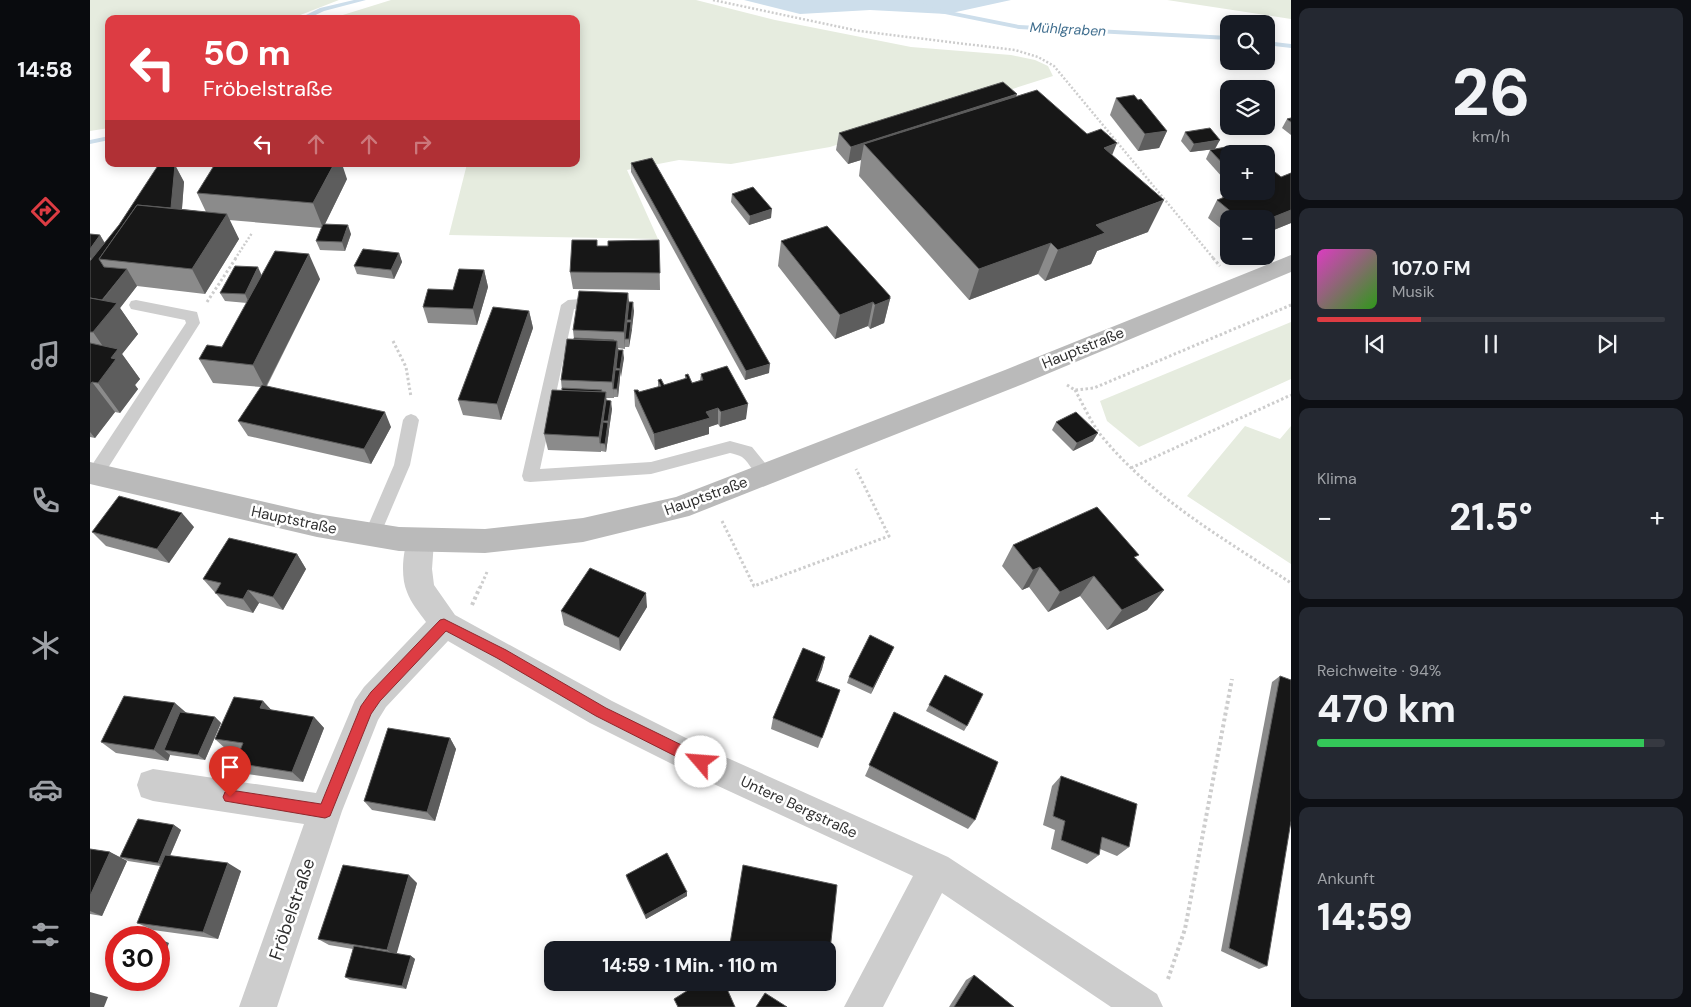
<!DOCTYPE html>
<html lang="de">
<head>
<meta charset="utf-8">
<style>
  :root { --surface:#171b24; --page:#242831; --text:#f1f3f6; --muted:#9ea1a6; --line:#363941; --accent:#dd3c43 }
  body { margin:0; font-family:"DM Sans",sans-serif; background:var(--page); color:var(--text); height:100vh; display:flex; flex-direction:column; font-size:19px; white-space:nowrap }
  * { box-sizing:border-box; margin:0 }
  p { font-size:16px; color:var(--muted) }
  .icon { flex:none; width:28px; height:28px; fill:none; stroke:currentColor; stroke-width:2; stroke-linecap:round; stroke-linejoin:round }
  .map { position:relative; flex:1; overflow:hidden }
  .sheet { display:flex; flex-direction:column; gap:8px; padding:8px; background:#0d0f14; width:400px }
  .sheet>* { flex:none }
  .banner { position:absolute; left:15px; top:15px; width:475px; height:152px; border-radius:10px; box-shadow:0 2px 12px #0003; background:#dd3c43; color:#fff; overflow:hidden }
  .fabs { position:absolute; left:1130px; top:15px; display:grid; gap:10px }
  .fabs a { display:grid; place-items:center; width:55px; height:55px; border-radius:10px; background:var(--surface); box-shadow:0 2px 12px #0003; font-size:25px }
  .speed { position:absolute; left:15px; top:926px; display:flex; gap:10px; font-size:25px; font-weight:700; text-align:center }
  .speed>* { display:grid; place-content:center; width:65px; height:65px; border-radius:50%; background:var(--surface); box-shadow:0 2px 12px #0003; line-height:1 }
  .speed .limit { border:8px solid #d22; background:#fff; color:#111 }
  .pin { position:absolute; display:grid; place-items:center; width:42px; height:42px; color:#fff; margin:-51px -21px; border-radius:50% 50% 50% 0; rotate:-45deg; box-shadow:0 0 5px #0007 }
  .pin .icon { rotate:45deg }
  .me { position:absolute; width:55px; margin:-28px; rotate:297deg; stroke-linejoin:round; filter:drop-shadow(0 0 4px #0008) }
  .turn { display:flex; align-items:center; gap:18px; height:105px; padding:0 15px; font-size:22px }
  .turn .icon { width:65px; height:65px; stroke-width:2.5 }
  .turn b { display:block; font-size:35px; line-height:42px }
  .lanes { display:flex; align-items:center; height:48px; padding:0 15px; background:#0003; justify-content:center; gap:25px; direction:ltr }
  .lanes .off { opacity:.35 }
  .big { font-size:38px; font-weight:800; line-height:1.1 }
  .sheet .card { flex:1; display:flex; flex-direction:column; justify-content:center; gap:8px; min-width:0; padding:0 18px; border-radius:10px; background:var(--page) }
  .sheet .dial { align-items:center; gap:0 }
  .dial b { font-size:65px; line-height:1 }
  .song { display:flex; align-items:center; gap:15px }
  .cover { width:60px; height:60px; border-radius:8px; background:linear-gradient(135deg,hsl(310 70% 55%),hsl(110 70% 35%)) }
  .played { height:5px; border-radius:2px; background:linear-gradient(90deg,var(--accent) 30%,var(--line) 30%) }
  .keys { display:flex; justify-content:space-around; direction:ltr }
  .heat { display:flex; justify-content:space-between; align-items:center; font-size:28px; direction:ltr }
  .charge { height:8px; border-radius:4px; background:linear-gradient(90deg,#34c759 94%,var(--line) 0) }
  .trip { position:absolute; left:454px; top:941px; width:292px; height:50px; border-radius:10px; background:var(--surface); box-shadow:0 2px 12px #0003; font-weight:800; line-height:50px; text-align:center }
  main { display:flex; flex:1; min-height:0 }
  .dock { display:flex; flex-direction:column; width:90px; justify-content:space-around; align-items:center; background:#090b0e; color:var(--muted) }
  .dock .icon { width:35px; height:35px }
  .dock .current { color:var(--accent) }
  .dock b { font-size:22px; color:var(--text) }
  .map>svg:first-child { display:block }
  .green { fill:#e6ecdf }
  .water { fill:#cddeeb }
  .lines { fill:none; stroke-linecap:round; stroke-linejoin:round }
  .stream { fill:#cddeeb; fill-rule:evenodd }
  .path-far2 { stroke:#cdcdcd; stroke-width:2.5; stroke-dasharray:2 2; stroke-linecap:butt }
  .path-far1 { stroke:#cdcdcd; stroke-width:3; stroke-dasharray:2.5 2.5; stroke-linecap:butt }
  .path { stroke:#cdcdcd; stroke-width:4; stroke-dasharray:3 3; stroke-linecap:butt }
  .service { fill:#cdcdcd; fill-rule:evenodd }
  .minor { fill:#cdcdcd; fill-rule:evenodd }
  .secondary { fill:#bababa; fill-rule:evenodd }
  .wall { fill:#8b8b8b }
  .shaded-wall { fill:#5d5d5d }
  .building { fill:#171717; stroke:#5d5d5d }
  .route { fill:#dd3c43; stroke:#90272c }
  .labels { text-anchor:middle; stroke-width:5; stroke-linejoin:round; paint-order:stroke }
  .far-water-label { font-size:14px; font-style:italic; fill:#416f8f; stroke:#fff }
  .street-label { font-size:15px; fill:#303030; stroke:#fff }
  .near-street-label { font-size:18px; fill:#303030; stroke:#fff }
</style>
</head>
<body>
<main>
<nav class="dock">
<b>14:58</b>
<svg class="icon current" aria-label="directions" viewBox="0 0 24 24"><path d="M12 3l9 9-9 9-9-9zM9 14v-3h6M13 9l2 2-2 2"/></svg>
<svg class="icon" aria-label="music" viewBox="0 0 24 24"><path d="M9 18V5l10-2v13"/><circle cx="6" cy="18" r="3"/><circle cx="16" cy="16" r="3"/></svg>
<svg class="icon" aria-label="phone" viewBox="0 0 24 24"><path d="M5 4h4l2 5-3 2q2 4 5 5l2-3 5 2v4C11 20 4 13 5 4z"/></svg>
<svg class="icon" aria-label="climate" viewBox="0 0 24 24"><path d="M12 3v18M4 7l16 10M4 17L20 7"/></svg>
<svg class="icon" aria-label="car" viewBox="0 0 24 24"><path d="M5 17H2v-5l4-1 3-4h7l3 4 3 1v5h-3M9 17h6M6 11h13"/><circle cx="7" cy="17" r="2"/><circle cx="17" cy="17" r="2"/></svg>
<svg class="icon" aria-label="filters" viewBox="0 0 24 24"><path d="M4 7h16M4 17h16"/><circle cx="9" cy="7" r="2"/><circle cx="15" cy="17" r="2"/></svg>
</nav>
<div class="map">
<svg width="1201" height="1007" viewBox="0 0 1201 1007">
  <rect width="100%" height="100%" fill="#fff"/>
  <!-- green -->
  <g class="green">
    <polygon points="0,0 249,0 200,19 19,19 19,128 0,131"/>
    <polygon points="301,0 606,0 685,20 821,47 921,55 945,60 958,66 963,76 740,147 641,164 589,160 537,170 568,239 359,235 377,164 486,164 486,19 240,19"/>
    <polygon points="1077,0 1201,0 1201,19"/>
    <polygon points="1201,322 1201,379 1049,447 1017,421 1010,401"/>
    <polygon points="1155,426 1190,439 1201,426 1201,564 1097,496"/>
  </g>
  <!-- water -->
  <polygon class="water" points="654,0 921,0 857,14 780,10 710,14"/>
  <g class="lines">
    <!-- stream -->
    <g class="stream">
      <polygon points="264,0 276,0 234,11 217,19 208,19 230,8"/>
      <polygon points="818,0 826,0 844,8 929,25 1139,36 1139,40 929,29 840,11"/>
      <polygon points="1176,41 1201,44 1201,48 1176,45"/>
      <polygon points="19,136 19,140 0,144 0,140"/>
    </g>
    <!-- path-far2 -->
    <g class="path-far2">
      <polyline points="623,0 769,31 925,50 948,57 964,66 1124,259"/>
      <polyline points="145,259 162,233"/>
    </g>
    <!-- path-far1 -->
    <g class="path-far1">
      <polyline points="1123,258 1130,266"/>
      <polyline points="117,302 146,258"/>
      <polyline points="303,341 316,367 321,397"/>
      <polyline points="977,385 985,390 1004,388 1201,305"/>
      <path d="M985,390C994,406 1002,425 1014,439C1065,500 1136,540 1201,583"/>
      <polyline points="1041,468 1201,395"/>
      <polyline points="632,521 664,586 799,536 766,469"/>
      <polyline points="390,588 397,572"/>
    </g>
    <!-- path -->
    <g class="path">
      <polyline points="382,605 390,587"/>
      <polyline points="1078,979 1095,929 1142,679"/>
    </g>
    <!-- service -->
    <g class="service">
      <path d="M501,298L506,299L508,303L506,307L484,309L450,469L561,462L640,441L662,447L684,474L682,479C666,484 662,464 652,457C649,455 644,454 640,453L561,474L440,482L434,481L432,476L471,305L478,300Z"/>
      <polygon points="46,300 107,312 110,323 11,479 5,480 0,479 0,468 96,323 95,320 41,309 39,305 41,301"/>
      <polygon points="321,414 326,416 329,420 320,465 288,540 282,542 276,540 274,535 304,465 313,420 316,416"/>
    </g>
    <!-- minor -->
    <path class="minor" d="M330,529L340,533L344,541L342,569L344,585L365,615L522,701L622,751L858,857L1067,994L1073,1007H1021L852,893L793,1007H754L823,876L600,773L500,723L358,641L296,707L288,720L252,811L187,1007H149L214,824L63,801L51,797L47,785L51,773L63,769L226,793L265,700L274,687L336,622C329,612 321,603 317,592C310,576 313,548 320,533Z"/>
    <!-- secondary -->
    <polygon class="secondary" points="1201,255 1201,272 933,384 599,516 493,542 395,553 309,551 227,537 0,484 0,462 227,514 309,527 395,529 493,518 586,497 915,370"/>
  </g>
  <!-- wall -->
  <g class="wall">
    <polygon points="926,97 1022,156 1058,232 1007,251 1001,264 955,281 948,274 879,300 769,176 771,160 758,164 746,150 749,133"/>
    <polygon points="1026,98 1077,131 1069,148 1048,151 1020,115"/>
    <polygon points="1201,118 1201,135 1192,128 1197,119"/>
    <polygon points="1095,132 1125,149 1100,152 1091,141"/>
    <polygon points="1141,146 1139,177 1133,178 1116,159 1120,150"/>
    <polygon points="541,163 679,373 655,380 541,172"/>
    <polygon points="85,165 94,182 92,209 116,212 107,193 257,179 235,224 261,234 255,251 230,250 226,241 232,228 139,220 149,239 115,294 47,286 30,308 48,334 32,354 50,379 45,385 48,389 30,413 25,412 5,438 0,437 0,234 10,235 15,243 29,225"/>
    <polygon points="1201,173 1201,223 1176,233 1176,219 1139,219 1139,235 1118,218 1127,200 1131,199 1137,189 1176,191 1176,175 1191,177"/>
    <polygon points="642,194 681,218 659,225 641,202"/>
    <polygon points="569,240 570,290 483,289 480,272 508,246 518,246"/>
    <polygon points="691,241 800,299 794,323 780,329 778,326 745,339 688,266"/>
    <polygon points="309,253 312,262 304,279 267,274 264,266"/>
    <polygon points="394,270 398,287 387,325 338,323 333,307 363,290"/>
    <polygon points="172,275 230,279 177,386 301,427 281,464 158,436 148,421 171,387 123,383 109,359 132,347 157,303 135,301 130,293"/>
    <polygon points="539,302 544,311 539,347 535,347 535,349 528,348 534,358 530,377 528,397 524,397 524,398 516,398 516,400 522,409 516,452 511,451 511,452 458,450 454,434 472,391 471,380 484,339 483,330"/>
    <polygon points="439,311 443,328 411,420 373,415 368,400"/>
    <polygon points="611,374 656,419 630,427 628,424 619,427 619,434 565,450 545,406 544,390 549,392 568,387 568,380 574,385 595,379 595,375 602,383 610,380"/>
    <polygon points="966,422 1003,441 983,451 962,430"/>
    <polygon points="104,527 79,563 16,546 2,532"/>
    <polygon points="923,545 1046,558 1074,590 1057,610 1017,630 990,596 958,612 939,587 932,590 912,566"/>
    <polygon points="207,554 216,569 193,610 169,603 163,613 137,606 113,579"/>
    <polygon points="557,607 530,651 474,625 471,611"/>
    <polygon points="804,647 781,694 757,683 759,677"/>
    <polygon points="735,657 732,669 727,681 750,690 728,748 681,729 683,718"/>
    <polygon points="855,675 877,726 874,731 836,711"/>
    <polygon points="1190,676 1177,966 1169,969 1131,951 1182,682"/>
    <polygon points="173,701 181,710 224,717 234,728 213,782 157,774 145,763 149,752 137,750 125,739"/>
    <polygon points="804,712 885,820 878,829 775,776"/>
    <polygon points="97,713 125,717 131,723 115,760 80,755 78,761 26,753 11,742"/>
    <polygon points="360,738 366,749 345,821 282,810 274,801"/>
    <polygon points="971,776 1039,847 1027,856 1010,849 1009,855 997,864 961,849 965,830 953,825 962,786"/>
    <polygon points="84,825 91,830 80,856 151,871 128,939 63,930 47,923 70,866 38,861 30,857"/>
    <polygon points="0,849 20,852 37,861 12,916 0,914"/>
    <polygon points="536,875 597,896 556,919 537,879"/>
    <polygon points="327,883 306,954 321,956 325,959 316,989 260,980 255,977 263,949 239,945 228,939"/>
    <polygon points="884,975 924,1007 859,1007 876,980"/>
  </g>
  <!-- shaded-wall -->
  <g class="shaded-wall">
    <polygon points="927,94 922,111 774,144 771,160 758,164 761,147"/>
    <polygon points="1077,131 1069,148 1048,151 1055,134"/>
    <polygon points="1130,140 1125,149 1100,152 1104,144"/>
    <polygon points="1027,143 1014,175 1014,148"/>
    <polygon points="244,164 252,164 257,179 233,228 223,203"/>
    <polygon points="85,165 94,182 90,233 80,215"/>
    <polygon points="1138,169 1139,177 1133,178"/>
    <polygon points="1074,200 1058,232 1007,251 1001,264 955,281 968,250 1006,225"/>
    <polygon points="682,209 681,218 659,225 660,216"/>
    <polygon points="1201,210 1201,223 1176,233 1176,220"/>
    <polygon points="137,214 149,239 115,294 102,269"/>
    <polygon points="258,225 261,234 255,251 252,242"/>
    <polygon points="10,235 15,244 3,262 0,257 0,249"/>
    <polygon points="961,243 948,274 879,300 889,269"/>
    <polygon points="309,253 312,262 304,279 301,270"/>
    <polygon points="219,254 230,279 175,388 163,365"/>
    <polygon points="168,267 172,276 159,303 155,294"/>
    <polygon points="37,269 47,286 30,308 48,334 32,354 50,379 45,385 48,389 30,413 8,383 21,358 3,332 0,316"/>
    <polygon points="394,270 398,287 387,325 383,309"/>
    <polygon points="538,293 540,310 537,320 537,328 535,339 535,349 534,332"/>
    <polygon points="800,299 794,323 780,329 785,305"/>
    <polygon points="543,302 544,311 542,329 541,320"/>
    <polygon points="783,302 778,326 745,339 750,315"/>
    <polygon points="439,311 443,328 411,420 407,404"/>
    <polygon points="541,322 542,330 539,347 539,339"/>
    <polygon points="527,341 529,357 526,368 526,377 523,389 524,398 522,382"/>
    <polygon points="533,350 534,358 531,377 530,369"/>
    <polygon points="680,364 679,373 655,380 656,371"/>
    <polygon points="530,370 530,378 528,397 527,389"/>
    <polygon points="2,382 25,412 5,438 0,432 0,385"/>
    <polygon points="516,392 517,408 513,421 514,429 510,443 511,452 509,437"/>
    <polygon points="521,401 522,409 519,429 518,421"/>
    <polygon points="658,404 656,419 630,427 631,412"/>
    <polygon points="628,408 628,424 619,427 619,434 565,450 564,434 616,412"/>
    <polygon points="295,412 301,427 281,464 274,449"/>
    <polygon points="518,423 519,431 516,452 515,444"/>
    <polygon points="1008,433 1003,441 983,451 987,443"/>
    <polygon points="92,513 104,527 79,563 67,549"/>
    <polygon points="207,554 216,569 193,610 183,597"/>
    <polygon points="950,567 939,587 932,590 943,570"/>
    <polygon points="1004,576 990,596 958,612 970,592"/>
    <polygon points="158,590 169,603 163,613 153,599"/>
    <polygon points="1074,590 1057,610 1017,630 1032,610"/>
    <polygon points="556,593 557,607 530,651 529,638"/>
    <polygon points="804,647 801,653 781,694 783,688"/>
    <polygon points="735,657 732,669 723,693 726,681"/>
    <polygon points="173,701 184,713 170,708"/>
    <polygon points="85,703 99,715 74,750 80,755 78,761 64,750"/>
    <polygon points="125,717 131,723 115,760 108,755"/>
    <polygon points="224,717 234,728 213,782 202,772"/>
    <polygon points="360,738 366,749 345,821 337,812"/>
    <polygon points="84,825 91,830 75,867 68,863"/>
    <polygon points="20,852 37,861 12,916 0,911 0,896"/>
    <polygon points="138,863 151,871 128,939 113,932"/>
    <polygon points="319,875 327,883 306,956 297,950"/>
    <polygon points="597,892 597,896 556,919 555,915"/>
    <polygon points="72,940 79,943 69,970 69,947"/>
    <polygon points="321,956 325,959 316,989 312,986"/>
    <polygon points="0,992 18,997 14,1007 0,1007"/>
  </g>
  <!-- building -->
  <g class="building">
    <polygon points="913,82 927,94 761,147 749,133"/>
    <polygon points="947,90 997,134 1011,129 1027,143 1014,148 1074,200 1006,225 1015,233 968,250 961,243 889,269 774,144"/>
    <polygon points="1044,95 1048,100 1051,99 1077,131 1055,134 1026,98"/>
    <polygon points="1201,118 1201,122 1197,119"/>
    <polygon points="1120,128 1130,140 1104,144 1095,132"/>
    <polygon points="1141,146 1149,154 1139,154 1138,169 1120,150"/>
    <polygon points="562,158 680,364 656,371 541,163"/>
    <polygon points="69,164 85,165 81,208 47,205 9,259 14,267 37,269 12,300 0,298 0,261 29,225"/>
    <polygon points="125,164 244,164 223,203 107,193"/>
    <polygon points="1185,172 1191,177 1201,173 1201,210 1176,220 1176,219 1150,219 1127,200 1143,194 1139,191 1176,191 1176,182 1178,182 1176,181 1176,175"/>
    <polygon points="663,187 682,209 660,216 642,194"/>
    <polygon points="47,205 137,214 102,269 9,259"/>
    <polygon points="233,224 258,225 252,242 226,241"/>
    <polygon points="737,226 800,296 800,299 785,305 783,302 750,315 691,241"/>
    <polygon points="0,234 10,235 0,249"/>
    <polygon points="482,240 507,240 507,246 518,246 518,241 569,240 570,273 480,272"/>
    <polygon points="273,249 309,253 301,270 264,266"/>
    <polygon points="185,251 219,254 163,365 109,359 117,345 132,347"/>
    <polygon points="145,266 168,267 155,294 130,293"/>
    <polygon points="369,269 394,270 383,309 333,307 338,289 363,290"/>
    <polygon points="489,291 538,293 534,332 483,330"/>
    <polygon points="0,298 27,303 3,332 0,332"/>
    <polygon points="539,302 543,302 541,320 537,320"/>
    <polygon points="403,307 439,311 407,404 368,400"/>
    <polygon points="537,322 541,322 539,339 535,339"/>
    <polygon points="484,338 524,340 524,341 484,339"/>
    <polygon points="477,339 527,341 522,382 471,380"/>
    <polygon points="0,343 28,349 21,358 26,359 8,383 2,382 0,385"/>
    <polygon points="528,350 533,350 530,369 526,368"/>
    <polygon points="637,366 658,404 631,412 628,408 616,412 620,418 564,434 544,390 548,390 549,392 571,386 568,380 571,379 574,385 597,378 595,375 598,374 602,383 613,380 611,374"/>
    <polygon points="525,370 530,370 527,389 523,389"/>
    <polygon points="172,385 295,412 274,449 148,421"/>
    <polygon points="472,388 512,390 511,392 472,391"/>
    <polygon points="462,390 516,392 509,437 454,434"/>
    <polygon points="516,400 521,401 518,421 513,421"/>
    <polygon points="986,412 1008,433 987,443 966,422"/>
    <polygon points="513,422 518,423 515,444 510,443"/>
    <polygon points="29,496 92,513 67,549 2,532"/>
    <polygon points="1007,507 1049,555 1044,557 1074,590 1032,610 1004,576 970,592 950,567 943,570 923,545"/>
    <polygon points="139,538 207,554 183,597 158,590 153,599 125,593 131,583 113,579"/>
    <polygon points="500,568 556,593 529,638 471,611"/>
    <polygon points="780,635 804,647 783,688 759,677"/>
    <polygon points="713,648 735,657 726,681 750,690 732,738 683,718"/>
    <polygon points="855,675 893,694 877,726 839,705"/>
    <polygon points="1190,676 1201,680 1201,821 1177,966 1139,948"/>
    <polygon points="34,696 85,703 64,750 11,742"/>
    <polygon points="144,697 173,701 170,708 224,717 202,772 145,763 153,743 125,739"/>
    <polygon points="90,712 125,717 108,755 74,750"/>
    <polygon points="804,712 908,762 885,820 779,765"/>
    <polygon points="298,728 360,738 337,812 274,801"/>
    <polygon points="971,776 1047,804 1039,847 1012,837 1009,855 971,840 975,821 963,816"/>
    <polygon points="48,819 84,825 68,863 30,857"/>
    <polygon points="0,849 20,852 0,896"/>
    <polygon points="577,853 597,892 555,915 536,875"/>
    <polygon points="75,855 138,863 113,932 47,923"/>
    <polygon points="253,865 319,875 297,950 228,939"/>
    <polygon points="653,865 747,885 738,969 738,950 639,950"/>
    <polygon points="34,935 53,938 33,938"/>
    <polygon points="69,939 72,940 69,947"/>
    <polygon points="264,946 321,956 312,986 255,977"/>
    <polygon points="26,955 26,962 24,962"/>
    <polygon points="884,975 924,1007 864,1007"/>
    <polygon points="611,982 634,982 645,1007 588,1007 584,999"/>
    <polygon points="675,993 697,1007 666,1007"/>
  </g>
  <!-- route -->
  <polygon class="route" points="354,619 416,650 516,708 616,757 618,762 616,767 611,769 607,767 506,716 407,658 356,631 290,701 281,714 240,816 235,818 135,801 133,797 135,792 140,790 231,804 271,706 281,692 350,620"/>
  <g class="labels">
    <!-- far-water labels -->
    <g class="far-water-label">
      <text transform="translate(978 29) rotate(3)" y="5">Mühlgraben</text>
    </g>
    <!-- street labels -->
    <g class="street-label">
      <text transform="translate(993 348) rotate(-22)" y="5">Hauptstraße</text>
      <text transform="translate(616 496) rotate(-20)" y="5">Hauptstraße</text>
      <text transform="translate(204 520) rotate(12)" y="5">Hauptstraße</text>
      <text transform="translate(709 807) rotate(25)" y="5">Untere Bergstraße</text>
    </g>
    <!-- near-street labels -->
    <g class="near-street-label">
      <text transform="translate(202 909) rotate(-71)" y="6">Fröbelstraße</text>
    </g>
  </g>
</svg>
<div class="fabs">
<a><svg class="icon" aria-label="search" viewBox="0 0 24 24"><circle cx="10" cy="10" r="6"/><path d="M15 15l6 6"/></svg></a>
<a><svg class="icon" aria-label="layers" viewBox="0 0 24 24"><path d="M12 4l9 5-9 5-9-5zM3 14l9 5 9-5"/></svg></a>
<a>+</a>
<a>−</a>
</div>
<div class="speed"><div class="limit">30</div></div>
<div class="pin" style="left:140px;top:797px;background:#d93025"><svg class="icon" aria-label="arrive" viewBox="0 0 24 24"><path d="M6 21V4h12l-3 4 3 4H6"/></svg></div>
<svg class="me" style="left:611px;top:762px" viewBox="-20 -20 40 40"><circle r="19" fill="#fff"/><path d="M0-13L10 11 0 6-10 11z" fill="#dd3c43"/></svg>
<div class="trip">14:59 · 1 Min. · 110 m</div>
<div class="banner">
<div class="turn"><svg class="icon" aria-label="left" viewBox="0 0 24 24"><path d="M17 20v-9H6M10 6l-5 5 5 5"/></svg><div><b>50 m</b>Fröbelstraße</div></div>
<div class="lanes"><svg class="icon" aria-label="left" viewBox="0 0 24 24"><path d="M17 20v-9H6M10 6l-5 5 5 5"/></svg><svg class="icon off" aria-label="ahead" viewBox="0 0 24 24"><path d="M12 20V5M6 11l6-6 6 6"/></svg><svg class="icon off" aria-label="ahead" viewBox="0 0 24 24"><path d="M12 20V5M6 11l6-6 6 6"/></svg><svg class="icon off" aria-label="right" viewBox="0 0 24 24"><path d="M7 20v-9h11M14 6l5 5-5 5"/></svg></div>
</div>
</div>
<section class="sheet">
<div class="card dial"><b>26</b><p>km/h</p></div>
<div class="card">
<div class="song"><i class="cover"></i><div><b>107.0 FM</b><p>Musik</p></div></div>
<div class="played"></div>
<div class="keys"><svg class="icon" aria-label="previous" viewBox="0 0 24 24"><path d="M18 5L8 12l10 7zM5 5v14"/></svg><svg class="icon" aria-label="pause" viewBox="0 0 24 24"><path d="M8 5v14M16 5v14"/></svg><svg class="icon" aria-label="next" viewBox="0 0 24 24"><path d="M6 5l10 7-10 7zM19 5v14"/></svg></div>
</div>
<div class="card"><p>Klima</p>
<div class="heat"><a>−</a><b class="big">21.5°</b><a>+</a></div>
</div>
<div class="card"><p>Reichweite · 94%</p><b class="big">470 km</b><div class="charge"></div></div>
<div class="card"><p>Ankunft</p><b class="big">14:59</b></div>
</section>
</main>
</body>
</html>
